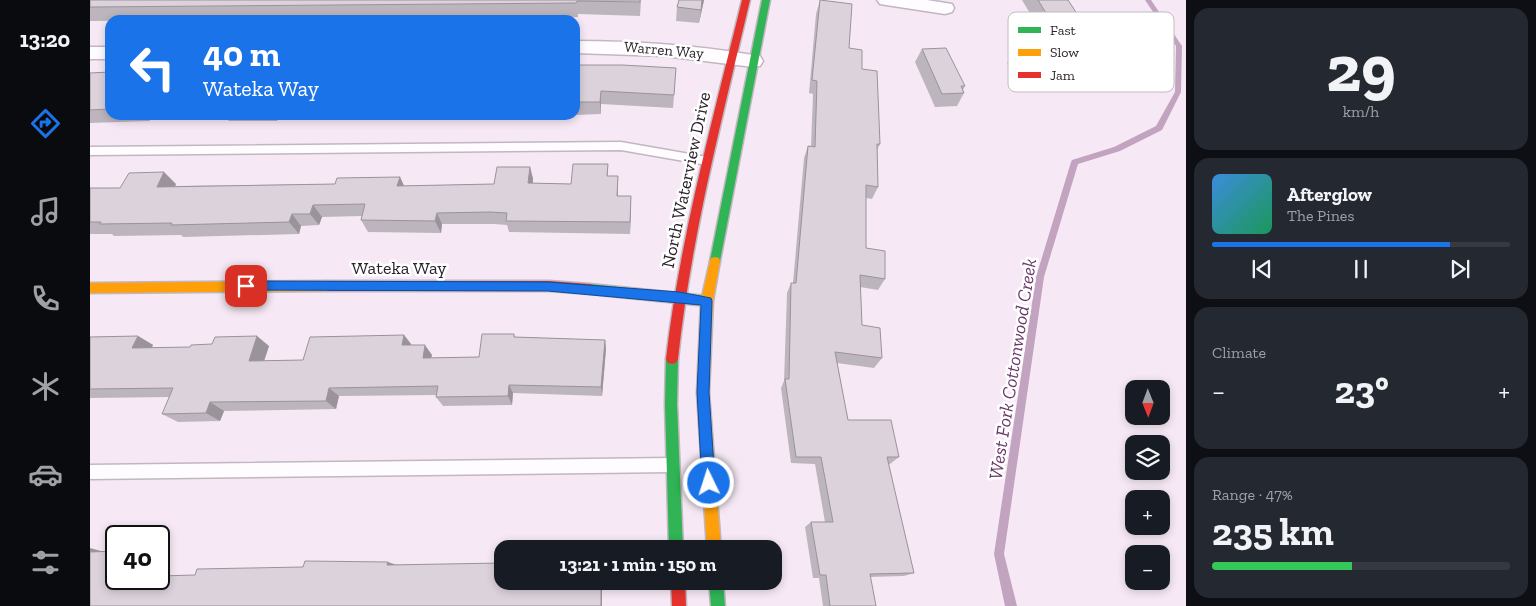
<!DOCTYPE html>
<html lang="en">
<head>
<meta charset="utf-8">
<style>
  :root { --surface:#171b24; --page:#242831; --text:#f1f3f6; --muted:#9ea1a6; --line:#363941; --accent:#1a73e8 }
  body { margin:0; font-family:"Zilla Slab",serif; background:var(--page); color:var(--text); height:100vh; display:flex; flex-direction:column; font-size:19px; white-space:nowrap }
  * { box-sizing:border-box; margin:0 }
  p { font-size:16px; color:var(--muted) }
  .icon { flex:none; width:28px; height:28px; fill:none; stroke:currentColor; stroke-width:2; stroke-linecap:round; stroke-linejoin:round }
  .map { position:relative; flex:1; overflow:hidden }
  .details { display:flex; flex-direction:column; gap:8px; padding:8px; background:#0d0f14; width:350px }
  .details>* { flex:none }
  .top-card { position:absolute; left:15px; top:15px; width:475px; height:105px; border-radius:15px; box-shadow:0 2px 8px #0003; background:#1a73e8; color:#fff; overflow:hidden }
  .needle { width:32px; rotate:179deg }
  .tools { position:absolute; left:1035px; top:380px; display:grid; gap:10px }
  .tools a { display:grid; place-items:center; width:45px; height:45px; border-radius:10px; background:var(--surface); box-shadow:0 2px 8px #0003; font-size:25px }
  .speed { position:absolute; left:15px; top:525px; display:flex; gap:10px; font-size:25px; font-weight:700; text-align:center }
  .speed>* { display:grid; place-content:center; width:65px; height:65px; border-radius:50%; background:var(--surface); box-shadow:0 2px 8px #0003; line-height:1 }
  .speed .limit { border:2px solid #111; border-radius:8px; background:#fff; color:#111 }
  .pin { position:absolute; display:grid; place-items:center; width:42px; height:42px; color:#fff; margin:-21px; border-radius:10px; box-shadow:0 2px 8px #0006 }
  .me { position:absolute; width:55px; margin:-28px; rotate:356deg; stroke-linejoin:round; filter:drop-shadow(0 0 4px #0008) }
  .turn { display:flex; align-items:center; gap:18px; height:105px; padding:0 15px; font-size:22px }
  .turn .icon { width:65px; height:65px; stroke-width:2.5 }
  .turn b { display:block; font-size:35px; line-height:42px }
  .big { font-size:38px; font-weight:700; line-height:1.1 }
  .details .widget { flex:1; display:flex; flex-direction:column; justify-content:center; gap:8px; min-width:0; padding:0 18px; border-radius:15px; background:var(--page) }
  .details .dial { align-items:center; gap:0 }
  .dial b { font-size:65px; line-height:1 }
  .song { display:flex; align-items:center; gap:15px }
  .cover { width:60px; height:60px; border-radius:8px; background:linear-gradient(135deg,hsl(210 70% 55%),hsl(150 70% 35%)) }
  .played { height:5px; border-radius:2px; background:linear-gradient(90deg,var(--accent) 80%,var(--line) 80%) }
  .keys { display:flex; justify-content:space-around; direction:ltr }
  .heat { display:flex; justify-content:space-between; align-items:center; font-size:28px; direction:ltr }
  .charge { height:8px; border-radius:4px; background:linear-gradient(90deg,#34c759 47%,var(--line) 0) }
  .trip { position:absolute; left:404px; top:540px; width:288px; height:50px; border-radius:15px; background:var(--surface); box-shadow:0 2px 8px #0003; font-weight:700; line-height:50px; text-align:center }
  main { display:flex; flex:1; min-height:0 }
  .dock { display:flex; flex-direction:column; width:90px; justify-content:space-around; align-items:center; background:#090b0e; color:var(--muted) }
  .dock .icon { width:35px; height:35px }
  .dock .current { color:var(--accent) }
  .dock b { font-size:22px; color:var(--text) }
  .map>svg:first-child { display:block }
  .lines { fill:none; stroke-linecap:round; stroke-linejoin:round }
  .stream { fill:#c2a3c0; fill-rule:evenodd }
  .lane-casing { stroke:#c1b7c0; stroke-width:3 }
  .street-casing { stroke:#c1b7c0; stroke-width:3 }
  .fast-casing { stroke:#c1b7c0; stroke-width:3 }
  .slow-casing { stroke:#c1b7c0; stroke-width:3 }
  .jam-casing { stroke:#c1b7c0; stroke-width:3 }
  .lane { fill:#fefcfe; fill-rule:evenodd }
  .street { fill:#fefcfe; fill-rule:evenodd }
  .fast { fill:#30b455; fill-rule:evenodd }
  .slow { fill:#ff9f0a; fill-rule:evenodd }
  .jam { fill:#e5322d; fill-rule:evenodd }
  .wall { fill:#bdb5bd }
  .shaded-wall { fill:#9a939a }
  .building { fill:#dcd2dc; stroke:#9a939a }
  .route { fill:#1a73e8; stroke:#114b97 }
  .labels { text-anchor:middle; stroke-width:5; stroke-linejoin:round; paint-order:stroke }
  .far-street-label { font-size:15px; fill:#2b222a; stroke:#fff }
  .street-label { font-size:18px; fill:#2b222a; stroke:#fff }
  .water-label { font-size:19px; font-style:italic; fill:#693868; stroke:#fff }
  .key { fill:#fff; stroke:#bfbdbf; stroke-width:1 }
  .key-label { font-size:14px; fill:#2b222a }
</style>
</head>
<body>
<main>
<nav class="dock">
<b>13:20</b>
<svg class="icon current" aria-label="directions" viewBox="0 0 24 24"><path d="M12 3l9 9-9 9-9-9zM9 14v-3h6M13 9l2 2-2 2"/></svg>
<svg class="icon" aria-label="music" viewBox="0 0 24 24"><path d="M9 18V5l10-2v13"/><circle cx="6" cy="18" r="3"/><circle cx="16" cy="16" r="3"/></svg>
<svg class="icon" aria-label="phone" viewBox="0 0 24 24"><path d="M5 4h4l2 5-3 2q2 4 5 5l2-3 5 2v4C11 20 4 13 5 4z"/></svg>
<svg class="icon" aria-label="climate" viewBox="0 0 24 24"><path d="M12 3v18M4 7l16 10M4 17L20 7"/></svg>
<svg class="icon" aria-label="car" viewBox="0 0 24 24"><path d="M5 17H2v-5l4-1 3-4h7l3 4 3 1v5h-3M9 17h6M6 11h13"/><circle cx="7" cy="17" r="2"/><circle cx="17" cy="17" r="2"/></svg>
<svg class="icon" aria-label="filters" viewBox="0 0 24 24"><path d="M4 7h16M4 17h16"/><circle cx="9" cy="7" r="2"/><circle cx="15" cy="17" r="2"/></svg>
</nav>
<div class="map">
<svg width="1096" height="606" viewBox="0 0 1096 606">
  <rect width="100%" height="100%" fill="#f6e9f5"/>
  <g class="lines">
    <!-- stream -->
    <polygon class="stream" points="1055,0 1061,0 1092,46 1091,92 1072,130 1030,151 988,164 954,277 914,554 927,606 915,606 904,554 946,277 981,162 982,160 1024,147 1066,126 1085,92 1086,46"/>
    <defs>
      <g id="lane">
        <polygon points="531,142 617,157 622,161 617,165 531,150 0,155 0,147"/>
        <polygon points="582,458 587,460 589,465 587,470 582,472 0,479 0,465"/>
      </g>
      <g id="street">
        <polygon points="787,0 837,0 862,4 864,8 862,12 855,14 796,5 790,4"/>
        <path d="M485,41C545,41 604,45 663,55L670,56L673,61L670,66L663,67L574,56L485,53Z"/>
        <rect x="0" y="47" width="20" height="12"/>
      </g>
      <g id="fast">
        <polygon points="672,0 680,0 630,261 629,264 621,264 620,261"/>
        <polygon points="500,284 617,296 621,298 623,301 621,304 617,306 500,294 496,292 494,289 496,286"/>
        <polygon points="582,354 586,355 588,359 587,404 593,549 579,549 575,404 576,359 578,355"/>
        <polygon points="619,581 633,581 635,606 621,606"/>
      </g>
      <g id="slow">
        <polygon points="625,257 629,258 630,261 623,301 619,393 631,549 617,549 607,393 611,301 620,261 621,258"/>
        <polygon points="238,281 242,283 244,286 242,289 238,291 0,293 0,283"/>
      </g>
      <g id="jam">
        <path d="M652,0H660C632,119 601,237 588,359L586,363L582,364L578,363L576,359C590,237 623,119 652,0Z"/>
        <polygon points="238,281 459,281 500,284 504,286 506,289 504,292 500,294 459,291 238,291 234,289 232,286 234,283"/>
        <polygon points="581,581 595,581 596,606 582,606"/>
      </g>
    </defs>
    <!-- lane casing -->
    <use href="#lane" class="lane-casing"/>
    <!-- street casing -->
    <use href="#street" class="street-casing"/>
    <!-- fast casing -->
    <use href="#fast" class="fast-casing"/>
    <!-- slow casing -->
    <use href="#slow" class="slow-casing"/>
    <!-- jam casing -->
    <use href="#jam" class="jam-casing"/>
    <!-- lane -->
    <use href="#lane" class="lane"/>
    <!-- street -->
    <use href="#street" class="street"/>
    <!-- fast -->
    <use href="#fast" class="fast"/>
    <!-- slow -->
    <use href="#slow" class="slow"/>
    <!-- jam -->
    <use href="#jam" class="jam"/>
  </g>
  <!-- wall -->
  <g class="wall">
    <polygon points="0,0 551,0 550,16 488,14 488,17 0,21"/>
    <polygon points="589,0 614,0 609,23 586,21 587,7"/>
    <polygon points="730,0 772,69 790,144 787,150 788,187 782,199 776,198 776,248 795,279 788,290 770,287 772,325 792,358 784,368 747,363 758,420 809,457 800,464 798,464 824,573 814,576 780,577 786,606 733,606 729,578 723,578 715,527 721,522 735,522 725,464 701,463 691,388 694,381 697,293 701,283 703,283 714,158 718,146 721,146 723,94 719,93 726,14"/>
    <polygon points="932,0 978,0 997,29 987,42 960,43 970,69 942,83 917,64 925,51 956,40"/>
    <polygon points="832,49 875,86 873,90 874,93 867,106 845,107 825,62"/>
    <polygon points="485,65 586,68 583,108 511,104 511,114 485,115"/>
    <polygon points="20,72 20,115 189,115 187,121 139,121 136,118 60,119 59,121 0,123 0,73"/>
    <polygon points="266,115 387,115 267,117"/>
    <polygon points="518,164 518,176 528,176 528,196 541,196 540,234 419,232 417,225 404,224 352,224 351,233 278,232 271,220 272,216 232,217 229,225 211,226 209,234 93,237 91,235 24,236 22,234 0,234 0,188 30,188 86,184 85,186 245,184 310,177 314,186 404,184 440,167 443,179 443,183 481,184"/>
    <polygon points="424,334 425,337 515,340 516,349 512,396 423,393 422,405 353,406 346,397 347,395 249,396 246,409 134,411 130,421 88,422 72,414 80,397 0,398 0,337 48,336 63,345 61,348 179,346 174,361 213,360 314,335 321,344 321,345 342,355 341,358 389,357"/>
  </g>
  <!-- shaded-wall -->
  <g class="shaded-wall">
    <polygon points="612,0 614,0 609,23 611,10"/>
    <polygon points="980,56 970,69 942,83 951,70"/>
    <polygon points="511,91 511,114 510,102"/>
    <polygon points="54,115 57,115 60,119 59,121"/>
    <polygon points="183,115 189,115 187,121"/>
    <polygon points="440,167 443,179 441,196 438,183"/>
    <polygon points="74,172 86,184 79,199 67,187"/>
    <polygon points="528,176 528,188 527,208 527,196"/>
    <polygon points="310,177 316,190 307,186"/>
    <polygon points="541,196 541,208 540,234 540,222"/>
    <polygon points="223,205 232,217 229,225 220,214"/>
    <polygon points="347,213 352,224 351,233 345,221"/>
    <polygon points="202,214 211,226 209,234 199,222"/>
    <polygon points="314,335 321,344 319,355 312,345"/>
    <polygon points="48,336 63,345 57,358 42,348"/>
    <polygon points="167,336 179,346 171,370 159,361"/>
    <polygon points="515,340 516,349 512,396 511,387"/>
    <polygon points="335,345 342,355 339,367 333,358"/>
    <polygon points="419,385 423,393 422,405 418,396"/>
    <polygon points="239,388 249,396 246,409 236,401"/>
    <polygon points="120,402 134,411 130,421 116,413"/>
    <polygon points="0,548 11,551 9,556 0,554"/>
    <polygon points="298,562 307,565 297,565"/>
    <rect x="511" y="581" width="1" height="25"/>
  </g>
  <!-- building -->
  <g class="building">
    <polygon points="0,0 550,0 550,2 487,1 486,3 0,7"/>
    <polygon points="589,0 612,0 611,10 587,7"/>
    <polygon points="730,0 762,4 759,48 772,50 772,69 787,71 790,144 787,144 788,187 776,185 776,248 795,251 795,279 770,275 772,325 790,328 792,358 745,352 758,420 801,420 809,457 797,457 824,573 780,574 786,606 740,606 736,575 730,575 721,522 743,522 731,457 706,457 695,379 699,379 701,283 706,283 718,146 725,147 727,81 722,80"/>
    <polygon points="948,0 978,0 997,29 966,29"/>
    <polygon points="856,48 875,86 871,86 874,93 852,94 832,49"/>
    <polygon points="485,65 532,65 586,68 584,95 511,91 510,102 485,102"/>
    <polygon points="20,72 20,109 0,110 0,73"/>
    <polygon points="483,164 518,164 517,176 528,176 527,196 541,196 540,222 416,221 417,213 400,212 347,213 345,221 271,220 275,204 223,205 220,214 202,214 199,222 81,225 82,223 10,224 11,222 0,222 0,188 30,188 39,173 74,172 67,187 245,184 247,178 310,177 307,186 404,184 407,167 440,167 438,183 481,184"/>
    <polygon points="392,334 424,334 424,337 515,340 511,387 419,385 418,396 346,397 348,386 239,388 236,401 120,402 116,413 72,414 83,388 0,389 0,337 48,336 42,348 100,347 101,345 122,344 125,337 167,336 159,361 213,360 220,337 314,335 312,345 335,345 333,358 389,357"/>
    <polygon points="512,541 511,549 430,549 431,543"/>
    <polygon points="26,551 26,579 69,579 69,576 105,575 107,569 213,567 215,561 298,562 297,565 412,563 412,581 511,581 511,606 0,606 0,552"/>
  </g>
  <!-- route -->
  <polygon class="route" points="156,281 458,282 589,292 621,298 622,301 619,392 625,483 623,488 619,490 614,488 612,483 607,392 611,305 458,291 156,290 150,286"/>
  <g class="labels">
    <!-- far-street labels -->
    <g class="far-street-label">
      <text transform="translate(574 50) rotate(5)" y="5">Warren Way</text>
    </g>
    <!-- street labels -->
    <g class="street-label">
      <text transform="translate(596 180) rotate(-78)" y="6">North Waterview Drive</text>
      <text x="309" y="274">Wateka Way</text>
    </g>
    <!-- water labels -->
    <g class="water-label">
      <text transform="translate(922 369) rotate(-81)" y="7">West Fork Cottonwood Creek</text>
    </g>
  </g>
  <!-- legend -->
  <rect x="918" y="12" width="166" height="80" rx="8" class="key"/>
  <rect x="928" y="27" width="23" height="6" fill="#30b455"/>
  <rect x="928" y="49" width="23" height="7" fill="#ff9f0a"/>
  <rect x="928" y="72" width="23" height="6" fill="#e5322d"/>
  <g class="key-label">
    <text x="960" y="35">Fast</text>
    <text x="960" y="57">Slow</text>
    <text x="960" y="80">Jam</text>
  </g>
</svg>
<div class="tools">
<a><svg class="needle" viewBox="-14 -14 28 28"><path d="M0-13l5 13h-10z" fill="#e53935"/><path d="M0 13l5-13h-10z" fill="#9ea1a6"/></svg></a>
<a><svg class="icon" aria-label="layers" viewBox="0 0 24 24"><path d="M12 4l9 5-9 5-9-5zM3 14l9 5 9-5"/></svg></a>
<a>+</a>
<a>−</a>
</div>
<div class="speed"><div class="limit">40</div></div>
<div class="pin" style="left:156px;top:286px;background:#d93025"><svg class="icon" aria-label="arrive" viewBox="0 0 24 24"><path d="M6 21V4h12l-3 4 3 4H6"/></svg></div>
<svg class="me" style="left:619px;top:483px" viewBox="-20 -20 40 40"><circle r="17" fill="#1a73e8" stroke="#fff" stroke-width="3"/><path d="M0-11L8 9 0 5-8 9z" fill="#fff"/></svg>
<div class="trip">13:21 · 1 min · 150 m</div>
<div class="top-card">
<div class="turn"><svg class="icon" aria-label="left" viewBox="0 0 24 24"><path d="M17 20v-9H6M10 6l-5 5 5 5"/></svg><div><b>40 m</b>Wateka Way</div></div>
</div>
</div>
<section class="details">
<div class="widget dial"><b>29</b><p>km/h</p></div>
<div class="widget">
<div class="song"><i class="cover"></i><div><b>Afterglow</b><p>The Pines</p></div></div>
<div class="played"></div>
<div class="keys"><svg class="icon" aria-label="previous" viewBox="0 0 24 24"><path d="M18 5L8 12l10 7zM5 5v14"/></svg><svg class="icon" aria-label="pause" viewBox="0 0 24 24"><path d="M8 5v14M16 5v14"/></svg><svg class="icon" aria-label="next" viewBox="0 0 24 24"><path d="M6 5l10 7-10 7zM19 5v14"/></svg></div>
</div>
<div class="widget"><p>Climate</p>
<div class="heat"><a>−</a><b class="big">23°</b><a>+</a></div>
</div>
<div class="widget"><p>Range · 47%</p><b class="big">235 km</b><div class="charge"></div></div>
</section>
</main>
</body>
</html>
